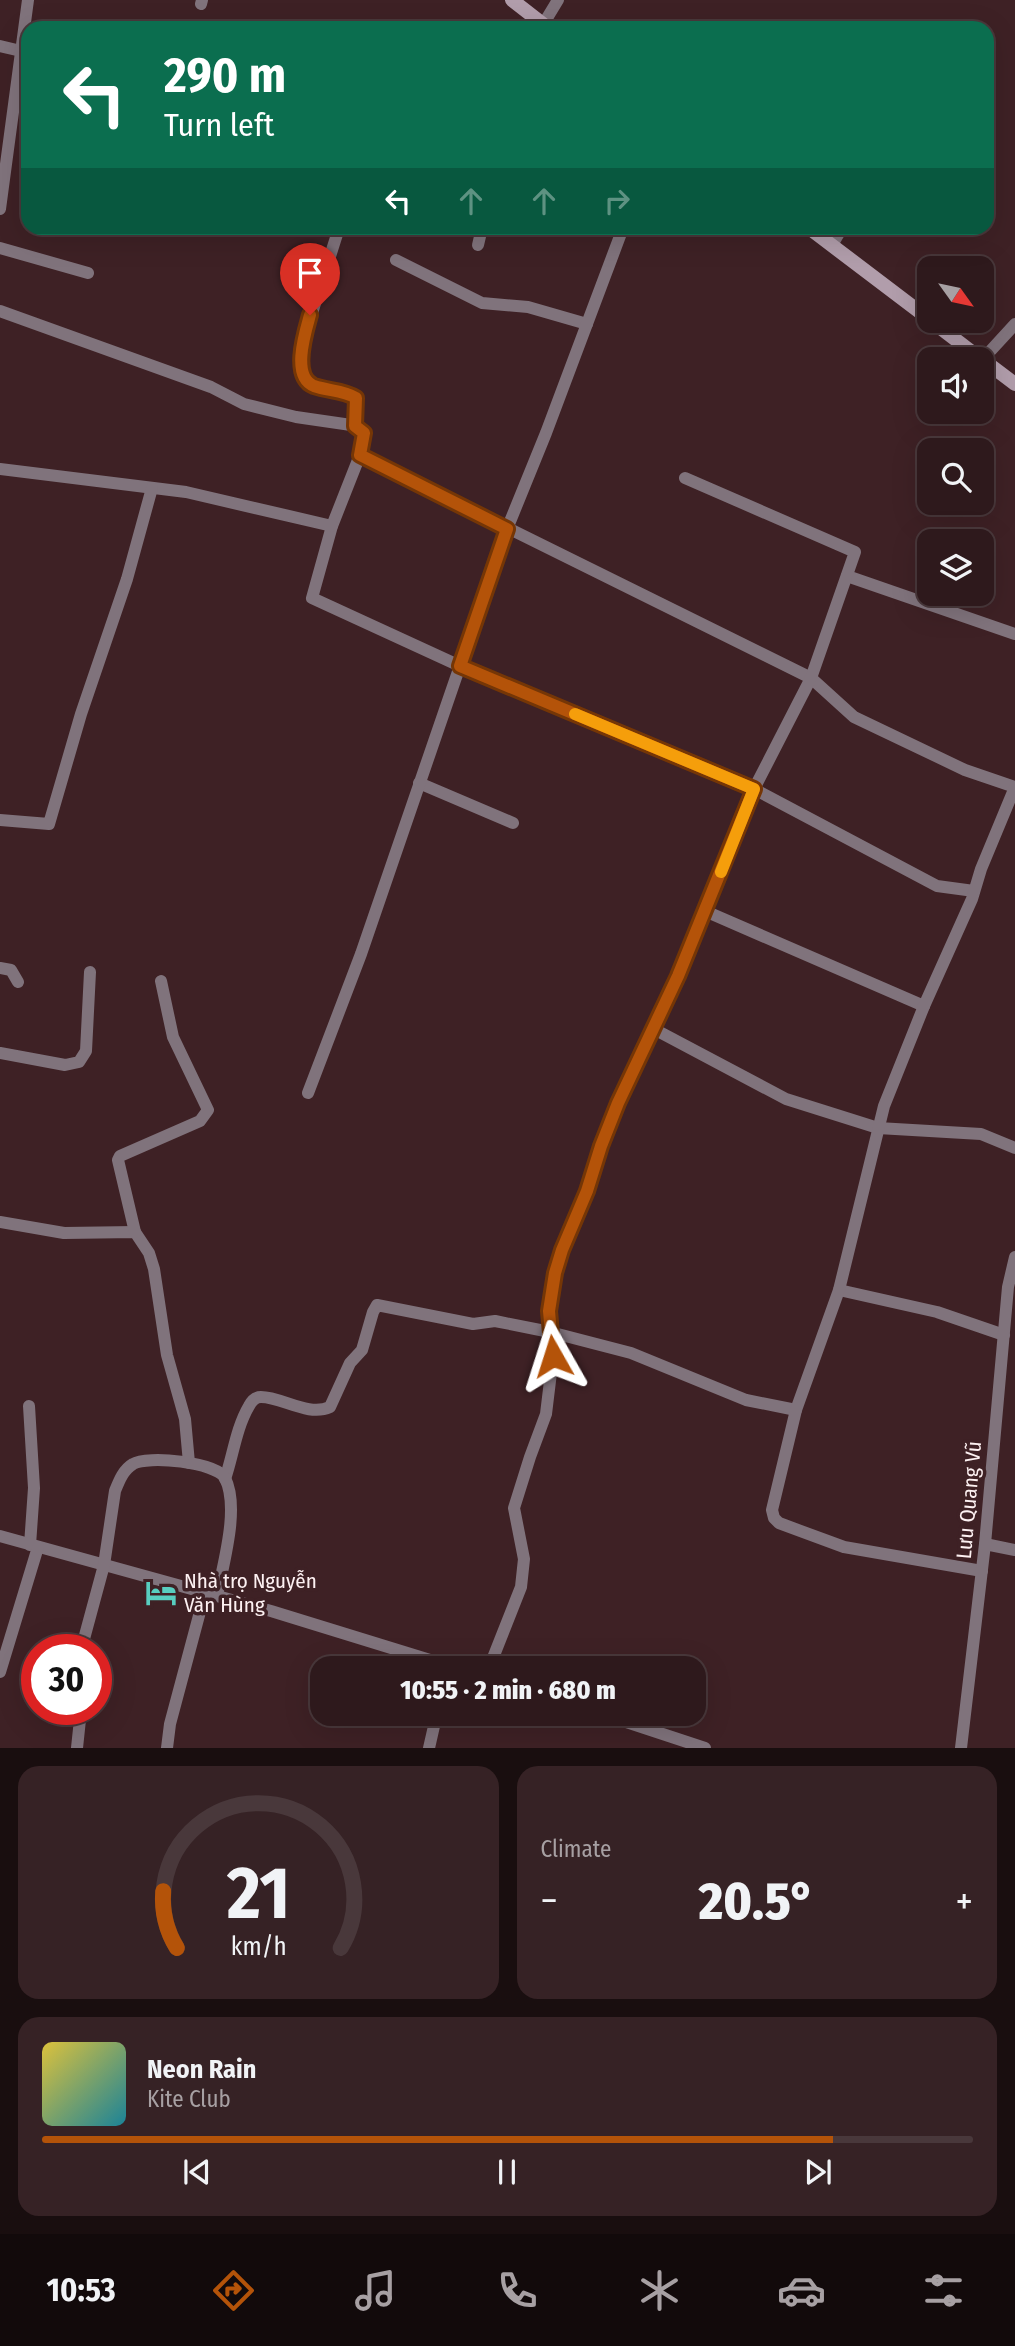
<!DOCTYPE html>
<html lang="en">
<head>
<meta charset="utf-8">
<style>
  :root { --surface:#2e191c; --page:#362225; --text:#f1f3f6; --muted:#a7a0a3; --line:#49383b; --accent:#b45309 }
  body { margin:0; font-family:"Fira Sans Condensed",sans-serif; background:var(--page); color:var(--text); height:100vh; display:flex; flex-direction:column; font-size:26px; white-space:nowrap }
  * { box-sizing:border-box; margin:0 }
  p { font-size:23px; color:var(--muted) }
  .icon { flex:none; width:38px; height:38px; fill:none; stroke:currentColor; stroke-width:2; stroke-linecap:round; stroke-linejoin:round }
  .map { position:relative; height:1748px; overflow:hidden }
  .details { display:flex; flex-direction:column; gap:18px; padding:18px; background:#190e0f; flex:1 }
  .details>* { flex:none }
  .banner { position:absolute; left:21px; top:21px; width:973px; height:214px; border-radius:21px; box-shadow:0 7px 28px #0002,0 0 0 2px var(--line); background:#0b6e4f; color:#fff; overflow:hidden }
  .needle { width:46px; rotate:123deg }
  .buttons { position:absolute; left:917px; top:256px; display:grid; gap:14px }
  .buttons a { display:grid; place-items:center; width:77px; height:77px; border-radius:14px; background:var(--surface); box-shadow:0 7px 28px #0002,0 0 0 2px var(--line); font-size:35px }
  .speed { position:absolute; left:21px; top:1634px; display:flex; gap:14px; font-size:35px; font-weight:700; text-align:center }
  .speed>* { display:grid; place-content:center; width:91px; height:91px; border-radius:50%; background:var(--surface); box-shadow:0 7px 28px #0002,0 0 0 2px var(--line); line-height:1 }
  .speed .limit { border:10px solid #d22; background:#fff; color:#111 }
  .pin { position:absolute; display:grid; place-items:center; width:60px; height:60px; color:#fff; margin:-72px -30px; border-radius:50% 50% 50% 0; rotate:-45deg; box-shadow:0 0 7px #0007 }
  .pin .icon { rotate:45deg }
  .me { position:absolute; width:77px; margin:-38px; rotate:354deg; stroke-linejoin:round; filter:drop-shadow(0 0 5px #0008) }
  .turn { display:flex; align-items:center; gap:24px; height:147px; padding:0 28px; font-size:32px }
  .turn .icon { width:91px; height:91px; stroke-width:2.5 }
  .turn b { display:block; font-size:49px; line-height:60px }
  .lanes { display:flex; align-items:center; height:66px; padding:0 28px; background:#0003; justify-content:center; gap:35px; direction:ltr }
  .lanes .off { opacity:.35 }
  .big { font-size:52px; font-weight:800; line-height:1.1 }
  .details .card { flex:1; display:flex; flex-direction:column; justify-content:center; gap:10px; min-width:0; padding:0 24px; border-radius:21px; background:var(--page) }
  .details .dial { align-items:center; gap:0 }
  .dial svg { height:182px; overflow:visible; fill:none; stroke:var(--line); stroke-width:7; stroke-linecap:round; text-anchor:middle }
  .dial text { fill:var(--text); stroke:none }
  .song { display:flex; align-items:center; gap:21px }
  .cover { width:84px; height:84px; border-radius:10px; background:linear-gradient(135deg,hsl(50 70% 55%),hsl(190 70% 35%)) }
  .played { height:7px; border-radius:4px; background:linear-gradient(90deg,var(--accent) 85%,var(--line) 85%) }
  .keys { display:flex; justify-content:space-around; direction:ltr }
  .heat { display:flex; justify-content:space-between; align-items:center; font-size:38px; direction:ltr }
  .details .tiles { flex:1; display:grid; gap:18px; grid-template-columns:1fr 1fr }
  .card:last-child { grid-column:span 2 }
  .trip { position:absolute; left:310px; top:1656px; width:396px; height:70px; border-radius:21px; background:var(--surface); box-shadow:0 7px 28px #0002,0 0 0 2px var(--line); font-weight:800; line-height:70px; text-align:center }
  .tabs { display:flex; height:112px; justify-content:space-around; align-items:center; background:#120a0b; color:var(--muted) }
  .tabs .icon { width:49px; height:49px }
  .tabs .on { color:var(--accent) }
  .tabs b { font-size:32px; color:var(--text) }
  .map>svg:first-child { display:block }
  .lines { fill:none; stroke-linecap:round; stroke-linejoin:round }
  .minor { stroke:#80737c; stroke-width:12 }
  .secondary { stroke:#b19dab; stroke-width:14 }
  .route-casing { stroke:#753606; stroke-width:18 }
  .route { stroke:#b45309; stroke-width:12 }
  .slow { stroke:#f59e0b; stroke-width:12 }
  .labels { text-anchor:middle; stroke-width:7; stroke-linejoin:round; paint-order:stroke }
  .street-label { font-size:21px; fill:#fdf1f2; stroke:#3e2125 }
  .poi-label { font-size:21px; fill:#fdf1f2; stroke:#3e2125; text-anchor:start }
</style>
</head>
<body>
<div class="map">
<svg width="1015" height="1748" viewBox="0 0 1015 1748">
  <rect width="100%" height="100%" fill="#3e2125"/>
  <g class="lines">
    <!-- minor -->
    <g class="minor">
      <polyline points="201,4 202,0"/>
      <polyline points="541,28 558,0"/>
      <polyline points="0,46 21,51"/>
      <polyline points="0,209 28,0"/>
      <path d="M339,228L306,332L302,375C312,394 340,388 356,398L355,426"/>
      <polyline points="478,245 482,228"/>
      <polyline points="832,245 842,228"/>
      <polyline points="0,248 88,273"/>
      <polyline points="396,260 482,303 528,307 587,324"/>
      <polyline points="0,311 211,387 244,404 296,417 358,426 364,433 360,455 332,526 312,598 460,666 754,789 937,886 974,891"/>
      <polyline points="982,360 1015,324"/>
      <polyline points="360,455 811,678 854,717 965,770 1015,787"/>
      <polyline points="0,469 186,492 332,526"/>
      <polyline points="847,576 1015,634"/>
      <polyline points="419,783 513,823"/>
      <polyline points="0,820 49,824 81,714 127,579 152,488"/>
      <polyline points="705,911 924,1006"/>
      <polyline points="0,968 11,970 18,982"/>
      <polyline points="652,1028 786,1099 878,1128 981,1134 1015,1148"/>
      <polyline points="0,1053 65,1065 79,1062 86,1051 90,972"/>
      <polyline points="308,1093 361,954 507,529 546,433 623,228"/>
      <polyline points="0,1222 64,1233 135,1232 149,1253 154,1269 167,1355 185,1419 189,1463"/>
      <polyline points="135,1232 118,1160 120,1156 200,1121 208,1110 173,1037 161,981"/>
      <polyline points="839,1290 937,1312 1004,1335"/>
      <polyline points="29,1406 34,1488 30,1545"/>
      <path d="M225,1479C233,1456 236,1428 249,1406C251,1402 255,1397 261,1397C282,1397 308,1417 330,1407L350,1363L362,1350L373,1312L377,1305L473,1324L495,1321L550,1332L631,1353L746,1400L796,1410"/>
      <polyline points="0,1536 271,1611 456,1668"/>
      <polyline points="985,1544 1015,1550"/>
      <polyline points="982,1571 844,1547 779,1523 774,1518 772,1510 796,1410 839,1290 884,1106 924,1006 972,899 981,869 1015,787"/>
      <path d="M81,1650L104,1565L115,1491C119,1481 123,1470 133,1464C147,1455 216,1462 225,1478C240,1508 223,1564 217,1596"/>
      <polyline points="489,1668 521,1587 524,1559 514,1508 530,1457 546,1414 553,1356 549,1311 555,1273 562,1250 627,1082 678,976 754,789 811,678 855,552 685,478"/>
      <polyline points="0,1672 38,1547"/>
      <polyline points="599,1713 705,1748"/>
      <polyline points="77,1748 81,1710"/>
      <polyline points="167,1748 170,1724 205,1593"/>
      <polyline points="429,1748 437,1713"/>
      <polyline points="961,1748 985,1544 1008,1287 1015,1257"/>
    </g>
    <!-- secondary -->
    <g class="secondary">
      <polyline points="512,0 548,28"/>
      <polyline points="809,228 929,319"/>
      <polyline points="930,320 981,359"/>
      <polyline points="982,359 1015,384"/>
    </g>
  </g>
  <g class="lines">
    <defs>
      <path id="route" d="M310,315C305,333 291,377 314,386C328,391 344,390 356,398L355,426L364,433L360,455L507,529L460,666L754,789L678,976L618,1103L601,1146L587,1191L562,1250L555,1273L549,1311L553,1356"/>
    </defs>
    <!-- route casing -->
    <use href="#route" class="route-casing"/>
    <!-- route -->
    <use href="#route" class="route"/>
    <!-- slow -->
    <polyline class="slow" points="575,714 754,789 721,872"/>
  </g>
  <!-- icons -->
  <defs>
    <symbol id="hotel-bare" viewBox="-9 -9 18 18"><path d="M-6-4.5h1.5V1H6V5H4.5V3h-9V5H-6ZM-4 0a1.8 1.8 0 1 1 3.6 0ZM.5 0V-2.5h3Q6-2.5 6 0Z" fill="#58cec0" stroke="#3e2125" stroke-width="2.5" paint-order="stroke"/></symbol>
  </defs>
  <g fill-rule="evenodd">
    <use href="#hotel-bare" x="139" y="1571" width="44" height="44"/>
  </g>
  <g class="labels">
    <!-- street labels -->
    <g class="street-label">
      <text transform="translate(969 1500) rotate(-85)" y="7">Lưu Quang Vũ</text>
    </g>
    <!-- poi labels -->
    <g class="poi-label">
      <text x="184" y="1588">Nhà trọ Nguyễn<tspan x="184" dy="24">Văn Hùng</tspan></text>
    </g>
  </g>
</svg>
<div class="buttons">
<a><svg class="needle" viewBox="-14 -14 28 28"><path d="M0-13l5 13h-10z" fill="#e53935"/><path d="M0 13l5-13h-10z" fill="#a7a0a3"/></svg></a>
<a><svg class="icon" aria-label="sound" viewBox="0 0 24 24"><path d="M4 9h4l5-4v14l-5-4H4zM17 9q2 3 0 6"/></svg></a>
<a><svg class="icon" aria-label="search" viewBox="0 0 24 24"><circle cx="10" cy="10" r="6"/><path d="M15 15l6 6"/></svg></a>
<a><svg class="icon" aria-label="layers" viewBox="0 0 24 24"><path d="M12 4l9 5-9 5-9-5zM3 14l9 5 9-5"/></svg></a>
</div>
<div class="speed"><div class="limit">30</div></div>
<div class="pin" style="left:310px;top:315px;background:#d93025"><svg class="icon" aria-label="arrive" viewBox="0 0 24 24"><path d="M6 21V4h12l-3 4 3 4H6"/></svg></div>
<svg class="me" style="left:553px;top:1356px" viewBox="-20 -20 40 40"><path d="M0-17L14 15 0 8-14 15z" fill="#b45309" stroke="#fff" stroke-width="4"/></svg>
<div class="trip">10:55 · 2 min · 680 m</div>
<div class="banner">
<div class="turn"><svg class="icon" aria-label="left" viewBox="0 0 24 24"><path d="M17 20v-9H6M10 6l-5 5 5 5"/></svg><div><b>290 m</b>Turn left</div></div>
<div class="lanes"><svg class="icon" aria-label="left" viewBox="0 0 24 24"><path d="M17 20v-9H6M10 6l-5 5 5 5"/></svg><svg class="icon off" aria-label="ahead" viewBox="0 0 24 24"><path d="M12 20V5M6 11l6-6 6 6"/></svg><svg class="icon off" aria-label="ahead" viewBox="0 0 24 24"><path d="M12 20V5M6 11l6-6 6 6"/></svg><svg class="icon off" aria-label="right" viewBox="0 0 24 24"><path d="M7 20v-9h11M14 6l5 5-5 5"/></svg></div>
</div>
</div>
<section class="details">
<div class="tiles">
<div class="card dial"><svg viewBox="0 0 100 80">
<path d="M14 69A42 42 0 1 1 86 69"/>
<path d="M14 69A42 42 0 0 1 8 44" stroke="#b45309"/>
<text x="50" y="56" font-size="32" font-weight="700">21</text>
<text x="50" y="72" font-size="11">km/h</text>
</svg></div>
<div class="card"><p>Climate</p>
<div class="heat"><a>−</a><b class="big">20.5°</b><a>+</a></div>
</div>
<div class="card">
<div class="song"><i class="cover"></i><div><b>Neon Rain</b><p>Kite Club</p></div></div>
<div class="played"></div>
<div class="keys"><svg class="icon" aria-label="previous" viewBox="0 0 24 24"><path d="M18 5L8 12l10 7zM5 5v14"/></svg><svg class="icon" aria-label="pause" viewBox="0 0 24 24"><path d="M8 5v14M16 5v14"/></svg><svg class="icon" aria-label="next" viewBox="0 0 24 24"><path d="M6 5l10 7-10 7zM19 5v14"/></svg></div>
</div>
</div>
</section>
<nav class="tabs">
<b>10:53</b>
<svg class="icon on" aria-label="directions" viewBox="0 0 24 24"><path d="M12 3l9 9-9 9-9-9zM9 14v-3h6M13 9l2 2-2 2"/></svg>
<svg class="icon" aria-label="music" viewBox="0 0 24 24"><path d="M9 18V5l10-2v13"/><circle cx="6" cy="18" r="3"/><circle cx="16" cy="16" r="3"/></svg>
<svg class="icon" aria-label="phone" viewBox="0 0 24 24"><path d="M5 4h4l2 5-3 2q2 4 5 5l2-3 5 2v4C11 20 4 13 5 4z"/></svg>
<svg class="icon" aria-label="climate" viewBox="0 0 24 24"><path d="M12 3v18M4 7l16 10M4 17L20 7"/></svg>
<svg class="icon" aria-label="car" viewBox="0 0 24 24"><path d="M5 17H2v-5l4-1 3-4h7l3 4 3 1v5h-3M9 17h6M6 11h13"/><circle cx="7" cy="17" r="2"/><circle cx="17" cy="17" r="2"/></svg>
<svg class="icon" aria-label="filters" viewBox="0 0 24 24"><path d="M4 7h16M4 17h16"/><circle cx="9" cy="7" r="2"/><circle cx="15" cy="17" r="2"/></svg>
</nav>
</body>
</html>
